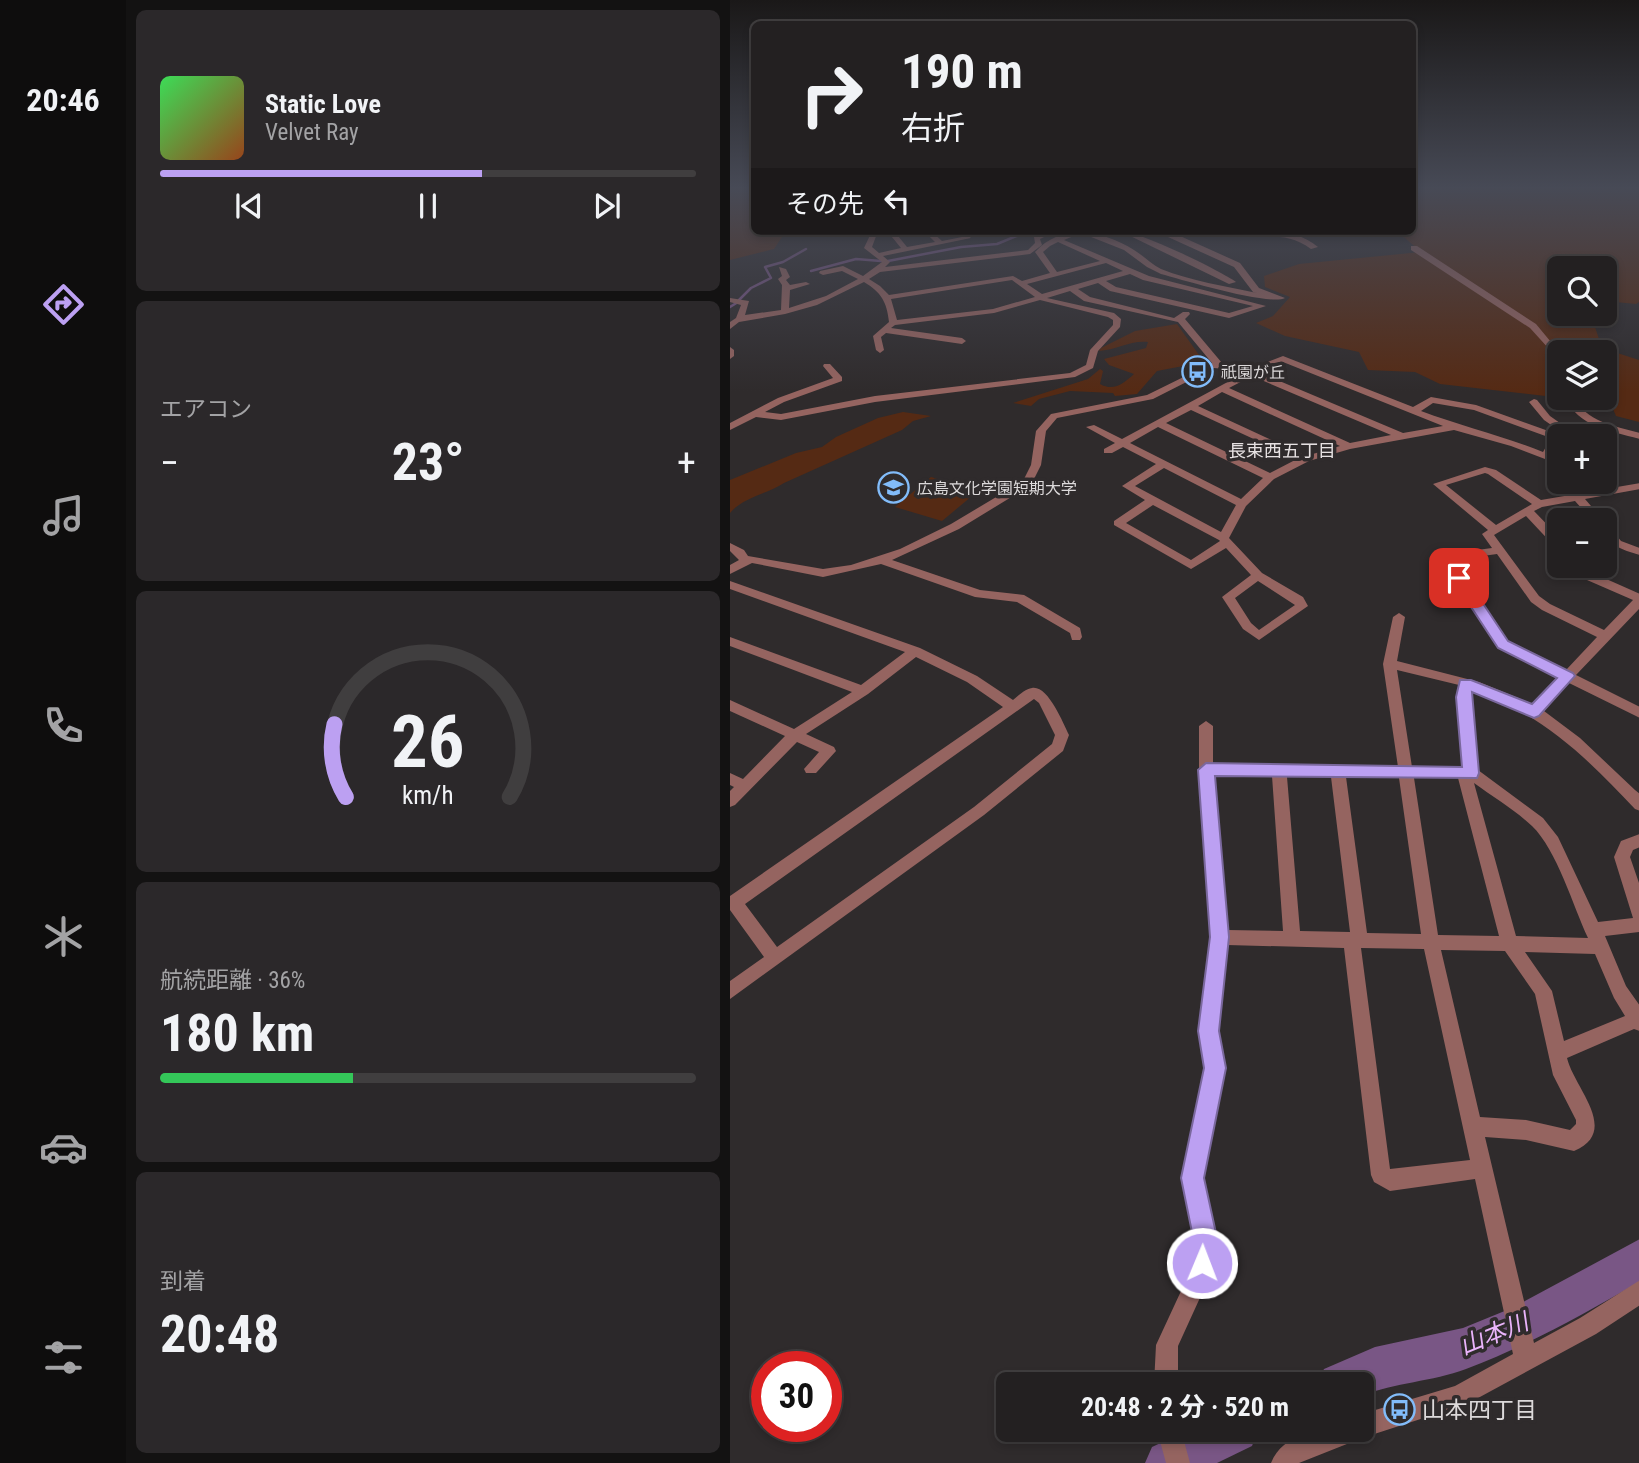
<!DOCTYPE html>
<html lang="ja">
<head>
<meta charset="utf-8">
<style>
  :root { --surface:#232021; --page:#2b282a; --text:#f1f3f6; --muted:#a3a3a5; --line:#403e3f; --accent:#bca0f2 }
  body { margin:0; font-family:"Roboto Condensed","Noto Sans JP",sans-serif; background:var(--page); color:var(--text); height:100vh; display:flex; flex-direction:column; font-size:26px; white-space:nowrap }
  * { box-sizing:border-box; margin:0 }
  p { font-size:23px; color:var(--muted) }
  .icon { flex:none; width:38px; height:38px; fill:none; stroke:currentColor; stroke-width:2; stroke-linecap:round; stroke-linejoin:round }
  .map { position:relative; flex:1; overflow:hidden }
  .side { display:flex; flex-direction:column; gap:10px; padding:10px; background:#131212; width:604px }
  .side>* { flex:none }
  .top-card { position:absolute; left:21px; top:21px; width:665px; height:214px; border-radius:10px; box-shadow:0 4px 10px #0003,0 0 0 2px var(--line); background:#232021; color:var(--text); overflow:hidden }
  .buttons { position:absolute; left:817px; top:256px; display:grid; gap:14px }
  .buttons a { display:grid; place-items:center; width:70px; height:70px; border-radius:10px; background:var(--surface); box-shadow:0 4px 10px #0003,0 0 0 2px var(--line); font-size:35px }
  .speed { position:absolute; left:21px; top:1351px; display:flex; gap:14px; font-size:35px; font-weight:700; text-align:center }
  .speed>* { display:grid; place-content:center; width:91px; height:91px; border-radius:50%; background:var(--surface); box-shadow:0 4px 10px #0003,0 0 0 2px var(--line); line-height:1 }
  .speed .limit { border:10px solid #d22; background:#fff; color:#111 }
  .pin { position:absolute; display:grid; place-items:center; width:60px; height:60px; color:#fff; margin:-30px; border-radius:14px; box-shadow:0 4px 10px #0006 }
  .me { position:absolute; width:77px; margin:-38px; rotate:1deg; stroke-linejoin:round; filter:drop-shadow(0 0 5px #0008) }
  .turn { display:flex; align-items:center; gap:24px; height:147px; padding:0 35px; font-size:32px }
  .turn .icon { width:91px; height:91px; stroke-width:2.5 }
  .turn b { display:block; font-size:49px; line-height:60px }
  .then { display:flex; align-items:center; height:66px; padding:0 35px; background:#0003; gap:14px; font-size:26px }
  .big { font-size:52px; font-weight:700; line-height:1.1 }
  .side .tile { flex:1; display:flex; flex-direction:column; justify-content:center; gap:10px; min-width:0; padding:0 24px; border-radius:10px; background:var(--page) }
  .side .dial { align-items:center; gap:0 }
  .dial svg { height:182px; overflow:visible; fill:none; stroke:var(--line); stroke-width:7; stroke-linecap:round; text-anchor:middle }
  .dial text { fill:var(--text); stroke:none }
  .song { display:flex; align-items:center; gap:21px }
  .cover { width:84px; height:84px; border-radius:10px; background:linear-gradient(135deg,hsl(130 70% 55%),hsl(20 70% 35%)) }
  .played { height:7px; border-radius:4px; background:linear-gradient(90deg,var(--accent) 60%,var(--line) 60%) }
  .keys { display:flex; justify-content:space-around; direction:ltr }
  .heat { display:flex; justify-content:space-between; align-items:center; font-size:38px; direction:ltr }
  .charge { height:10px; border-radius:5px; background:linear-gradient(90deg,#34c759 36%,var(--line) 0) }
  .trip { position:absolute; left:266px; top:1372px; width:378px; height:70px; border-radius:10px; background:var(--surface); box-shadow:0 4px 10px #0003,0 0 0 2px var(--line); font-weight:700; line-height:70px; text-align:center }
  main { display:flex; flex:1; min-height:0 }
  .dock { display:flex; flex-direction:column; width:126px; justify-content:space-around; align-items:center; background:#0e0d0d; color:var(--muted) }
  .dock .icon { width:49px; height:49px }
  .dock .active { color:var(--accent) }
  .dock b { font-size:32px; color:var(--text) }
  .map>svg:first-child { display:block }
  .green { fill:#552a14 }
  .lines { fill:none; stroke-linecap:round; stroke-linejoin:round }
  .stream { stroke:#795685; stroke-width:2.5 }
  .river { fill:#795685; fill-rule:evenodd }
  .minor { fill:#956460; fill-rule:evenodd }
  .route { fill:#bca0f2; stroke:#7a689d; stroke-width:2 }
  .labels { text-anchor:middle; stroke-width:7; stroke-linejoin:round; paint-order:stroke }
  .far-poi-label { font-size:16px; fill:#dcd9da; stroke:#2f2b2c; text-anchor:start }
  .far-neighbourhood-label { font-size:18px; fill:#e6e1e2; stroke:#2f2b2c }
  .near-poi-label { font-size:23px; fill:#dcd9da; stroke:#2f2b2c; text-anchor:start }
  .near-water-label { font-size:24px; font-style:italic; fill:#eab4fb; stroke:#2f2b2c }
</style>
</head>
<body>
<main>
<nav class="dock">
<b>20:46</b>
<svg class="icon active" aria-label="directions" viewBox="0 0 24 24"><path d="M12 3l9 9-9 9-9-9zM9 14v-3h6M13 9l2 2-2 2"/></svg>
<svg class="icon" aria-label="music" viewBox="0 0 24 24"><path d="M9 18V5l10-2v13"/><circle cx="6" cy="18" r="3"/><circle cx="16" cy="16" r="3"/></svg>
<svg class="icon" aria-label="phone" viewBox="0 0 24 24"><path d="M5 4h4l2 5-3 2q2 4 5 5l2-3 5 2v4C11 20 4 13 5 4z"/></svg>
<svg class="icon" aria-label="climate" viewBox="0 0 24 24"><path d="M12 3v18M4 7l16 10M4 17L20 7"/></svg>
<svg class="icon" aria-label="car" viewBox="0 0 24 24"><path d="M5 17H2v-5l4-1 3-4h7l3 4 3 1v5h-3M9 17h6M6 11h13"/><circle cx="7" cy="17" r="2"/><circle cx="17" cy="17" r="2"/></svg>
<svg class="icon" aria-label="filters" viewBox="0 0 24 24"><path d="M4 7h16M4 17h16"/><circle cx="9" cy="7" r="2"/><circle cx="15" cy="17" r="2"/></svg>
</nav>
<section class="side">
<div class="tile">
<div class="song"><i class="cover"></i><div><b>Static Love</b><p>Velvet Ray</p></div></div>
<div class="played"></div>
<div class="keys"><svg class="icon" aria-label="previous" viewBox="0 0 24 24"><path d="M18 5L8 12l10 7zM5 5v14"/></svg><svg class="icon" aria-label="pause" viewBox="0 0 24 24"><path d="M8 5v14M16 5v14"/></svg><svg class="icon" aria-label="next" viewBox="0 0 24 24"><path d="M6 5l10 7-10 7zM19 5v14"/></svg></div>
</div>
<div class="tile"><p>エアコン</p>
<div class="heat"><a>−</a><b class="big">23°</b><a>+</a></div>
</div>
<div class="tile dial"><svg viewBox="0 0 100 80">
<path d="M14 69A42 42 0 1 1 86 69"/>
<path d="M14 69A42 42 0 0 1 9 37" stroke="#bca0f2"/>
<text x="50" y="56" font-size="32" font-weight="700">26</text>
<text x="50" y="72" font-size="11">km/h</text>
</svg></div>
<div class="tile"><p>航続距離 · 36%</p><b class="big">180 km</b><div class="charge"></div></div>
<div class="tile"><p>到着</p><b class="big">20:48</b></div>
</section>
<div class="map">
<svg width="910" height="1463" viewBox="0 0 910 1463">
  <rect width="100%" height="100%" fill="#2f2b2c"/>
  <!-- green -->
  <g class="green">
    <polygon points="0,186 24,186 24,231 56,231 44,249 0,260"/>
    <polygon points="683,186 909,186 909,302 906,304 875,301 875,268 830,268 830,313 853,313 864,324 872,348 909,360 909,422 886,416 875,390 875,352 830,352 829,372 824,397 710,384 685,372 638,370 629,352 555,336 526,323 543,316 560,297 535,287 534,276 569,264 691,252 675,238 660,231 682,231"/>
    <path d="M447,324L474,362L427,371L407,394L385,396L383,393L340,391L309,399L301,406L283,403L358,379L370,369L373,371L370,384C384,392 394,383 404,374L379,365L374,359L416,348L418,342C401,340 386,350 369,351L371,348L405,331Z"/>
    <path d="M173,412L201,416L183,421L172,430L54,483C37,494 12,498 0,513V480L66,453L92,447L106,437L148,418Z"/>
    <polygon points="201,477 248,491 212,521 165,507"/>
  </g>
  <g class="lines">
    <!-- stream -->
    <g class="stream">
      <polyline points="158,261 231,247 267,244 299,231"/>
      <polyline points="81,271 126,259 151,261"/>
      <polyline points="9,300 21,288 41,278 35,267 53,262 76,249"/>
      <polyline points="0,307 8,302"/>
    </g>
    <!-- river -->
    <g class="river">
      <path d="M910,1239V1282C853,1314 798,1346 736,1369C702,1382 665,1382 632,1396V1384H587L594,1369L645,1347L733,1328L782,1308Z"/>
      <polygon points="458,1430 528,1430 522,1446 487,1463 415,1463 422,1447"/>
    </g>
    <!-- minor -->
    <g class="minor">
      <path d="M142,231H148L142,247L149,253L171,248L157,231H164L177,247L205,242L194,231H201L212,241L232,237L227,231H234L241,238L153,256L160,262L155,267L298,250L305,243L304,237L312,234L316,236L310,239L312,245L300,254L150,272L139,279L150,286L159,295L283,276L292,281L320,273L305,252C332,222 374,231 404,250C414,256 421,264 431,269C461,281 495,286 527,293L523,292L504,267L438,237L432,231H439L510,263L529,288L555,298C539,306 453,280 431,274L417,267L394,250L351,233L334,240L419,276L536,306L499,318L380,291L368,283L348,289L360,297L444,318L453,312H459L460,314L455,319L492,363L527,366L553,356L683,407L701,397L746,405L824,433L827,429L814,420L799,402L804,399L807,400L820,416L837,428L832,436H830V440L819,458L815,459L781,446L724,430L620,449L579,461L544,479L516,506L499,538L532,573L573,597L578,606L529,640L513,629L492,597L521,575L496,548L461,569L384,525V521L415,500L392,486L426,464L393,447L382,453H374V449L385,443L356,427L364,425L392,439L518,371L484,368L423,399L327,418L316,431L311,465L301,485L229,529L162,560L250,590L294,595L350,628L352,637L350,640H342L340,633L287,602L245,597L151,564L93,577L22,563L0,574V565L9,560L0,551V543L14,550L18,556L93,569L121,565L170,549L221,524L293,481L301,465L306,431L321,414L417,395L482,363L448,322L354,301L340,291L317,298L384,313L391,319L390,327L368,351L363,368L345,377L145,402L51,420L26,417L0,430V423L48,398L103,378L93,366L94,364H100L112,377V381L54,402L35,412L51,414L145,396L340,373L356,365L360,350L383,325V320L378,317L310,300L264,313L165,325L161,328L232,338L236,341L232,344L156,333L151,337L154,350L150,353L146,350L143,336L159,322C157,302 151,292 134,282L87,305L55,314L9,322L0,329V322L6,318L11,305L0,302V298L19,301L15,315L51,310L52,285L48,279L52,276L49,267L56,269L60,277L56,280L60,285L76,282L80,284L60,290L59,308L96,296L128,279L112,271L93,275L89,273L90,271L113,266L133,276L152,262L134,248ZM328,242L370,261L327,272L313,252L320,246ZM376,263L393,271L312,294L297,284ZM400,274L413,280L523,306L499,313L386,287L376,281ZM282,280L305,297L263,309L167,320L161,299ZM553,362L713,426L673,433L528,372ZM522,376L661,435L620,443L499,388ZM492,392L610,446L576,456L468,406ZM703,403L744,410L821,438L813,452C773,436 731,426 691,411ZM461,410L567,459L540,473L436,423ZM428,427L533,478L511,499L400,443ZM434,468L506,505L491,532L405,486ZM423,505L489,540L490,541L461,560L396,523ZM528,581L565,605L529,630L521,623L505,598Z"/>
      <path d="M390,231C409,231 489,270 506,282L499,284Z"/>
      <path d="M505,231C533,231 565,227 588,247L581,249C553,228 530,242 505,231Z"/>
      <polygon points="681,246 687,246 806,324 830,353 830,361 800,328 681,250"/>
      <polygon points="0,347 4,350 4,356 0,359"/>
      <path d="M835,397H845C855,422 885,426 910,433V439C881,431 848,427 835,397Z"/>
      <path d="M755,467L766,470L811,500L910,483V489L855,499L873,520H862L845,501L812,507L804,511L830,538V549L826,548L796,516L764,535L809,596L820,604L874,630L903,600L857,580L839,565H853L865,574L910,594V608L846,675L910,707V718L839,683L814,711L850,738L905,790L910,794V811L905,809C854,755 813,715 742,689L740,697L748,770L813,818L828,837L868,922L903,918L884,857L891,841L910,834V847L903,850L900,857L910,886V932L875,936L896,986L910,1006V1031L904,1029L837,1058C844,1088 891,1131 844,1151L796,1140L755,1137L804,1343L850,1318L910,1280V1305L866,1334L737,1404L632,1438L569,1463H541C556,1427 599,1430 632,1430V1414L725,1386L783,1354L745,1179L660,1191L644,1182L641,1175L614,948L497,945L488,1031L494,1068L472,1178L488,1247L479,1278L448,1346V1384H424L426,1345L458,1276L466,1247L452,1178L476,1068L470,1031L481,937L469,770V726L476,721L483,726V764L668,767L653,664L663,617L669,613L675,617L667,661L749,682L803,704L829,678L768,647L763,641L711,558L717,554L762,548L752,534L758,530L703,484ZM755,473L758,474L802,504L766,525L716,485ZM767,554L801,602L812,610L867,637L836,670L778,641L724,560ZM667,670L729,685L726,697L733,767H682ZM484,776H542L553,931L497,930ZM557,777H601L620,932L570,931ZM616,777L669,778L691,934L637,933ZM684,778H728L769,936L708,935ZM744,783C763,797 785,810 802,826C827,850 843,906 858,938L786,936ZM631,948L694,949L740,1160L660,1169ZM711,950L775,951L805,994L823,1075L846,1120V1124L840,1130L796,1120L750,1117ZM795,952L865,954L884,998L895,1016L834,1041L822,991Z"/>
      <path d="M875,525L879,526L891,541L910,548V555C892,550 875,545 875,525Z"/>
      <path d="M0,581L190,648L247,676L283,700C288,696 295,689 302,688C318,685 333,723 339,735L333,751L254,815L0,999V981L34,957L0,910V896L273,707L237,682L186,657L138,694L76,734L104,747L106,751L86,773H76L74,769L89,752L67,742L5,805L0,807V791L4,787L0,785V773L13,779L55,736L0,711V700L64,729L122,692L0,646V637L131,685L175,652L0,589ZM304,699L309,703L325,735L322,744L244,807L47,947L15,904Z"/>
      <polygon points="427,1430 451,1430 460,1463 436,1463"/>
    </g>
  </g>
  <!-- sky -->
  <linearGradient id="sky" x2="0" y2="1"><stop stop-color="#1a1818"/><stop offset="0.48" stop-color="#474a56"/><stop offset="1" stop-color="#474a56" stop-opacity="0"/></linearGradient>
  <rect width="910" height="391" fill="url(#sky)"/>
  <!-- route -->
  <polygon class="route" points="729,574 734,575 778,641 843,673 845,676 809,716 804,718 742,692 749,773 747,778 485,776 499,937 489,1031 496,1068 474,1178 489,1247 481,1271 472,1275 464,1271 460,1263 465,1247 451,1178 474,1068 468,1031 480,937 468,770 476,763 732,767 726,697 730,680 741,680 802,704 827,678 768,648 722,578"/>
  <!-- icons -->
  <defs>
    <symbol id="bus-ring" viewBox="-11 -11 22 22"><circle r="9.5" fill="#2f2b2c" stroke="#82bcfa" stroke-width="1.5"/><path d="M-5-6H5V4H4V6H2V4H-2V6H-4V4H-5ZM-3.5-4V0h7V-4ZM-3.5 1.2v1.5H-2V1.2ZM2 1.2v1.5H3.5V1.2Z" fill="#82bcfa"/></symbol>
    <symbol id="university-ring" viewBox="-11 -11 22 22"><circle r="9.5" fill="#2f2b2c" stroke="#82bcfa" stroke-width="1.5"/><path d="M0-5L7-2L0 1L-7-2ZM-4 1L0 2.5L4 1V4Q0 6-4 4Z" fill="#82bcfa"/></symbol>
  </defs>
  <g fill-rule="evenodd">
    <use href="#bus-ring" x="450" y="354" width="35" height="35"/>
    <use href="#university-ring" x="146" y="470" width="35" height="35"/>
    <use href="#bus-ring" x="652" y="1392" width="35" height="35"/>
  </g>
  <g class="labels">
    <!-- far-poi labels -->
    <g class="far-poi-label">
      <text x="491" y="378">祇園が丘</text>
      <text x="187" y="494">広島文化学園短期大学</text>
    </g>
    <!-- far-neighbourhood labels -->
    <g class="far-neighbourhood-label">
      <text x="552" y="457">長束西五丁目</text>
    </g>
    <!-- near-poi labels -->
    <g class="near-poi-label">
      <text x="692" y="1418">山本四丁目</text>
    </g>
    <!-- near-water labels -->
    <g class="near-water-label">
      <text transform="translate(764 1334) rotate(-22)" y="8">山本川</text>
    </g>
  </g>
</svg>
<div class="buttons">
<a><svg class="icon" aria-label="search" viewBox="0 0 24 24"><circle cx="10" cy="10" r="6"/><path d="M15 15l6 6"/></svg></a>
<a><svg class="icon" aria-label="layers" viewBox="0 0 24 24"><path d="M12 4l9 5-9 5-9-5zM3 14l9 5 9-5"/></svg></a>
<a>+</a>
<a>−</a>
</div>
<div class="speed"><div class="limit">30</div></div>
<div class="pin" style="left:729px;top:578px;background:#d93025"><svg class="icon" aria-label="arrive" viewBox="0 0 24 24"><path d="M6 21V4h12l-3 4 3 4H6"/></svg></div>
<svg class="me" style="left:472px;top:1263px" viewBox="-20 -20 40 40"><circle r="17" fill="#bca0f2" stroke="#fff" stroke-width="3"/><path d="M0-11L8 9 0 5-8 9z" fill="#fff"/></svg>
<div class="trip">20:48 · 2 分 · 520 m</div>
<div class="top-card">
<div class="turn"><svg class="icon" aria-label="right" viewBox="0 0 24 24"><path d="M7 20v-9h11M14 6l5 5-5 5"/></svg><div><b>190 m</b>右折</div></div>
<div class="then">その先<svg class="icon" aria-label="left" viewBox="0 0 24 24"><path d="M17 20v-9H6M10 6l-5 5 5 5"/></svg></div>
</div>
</div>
</main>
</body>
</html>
